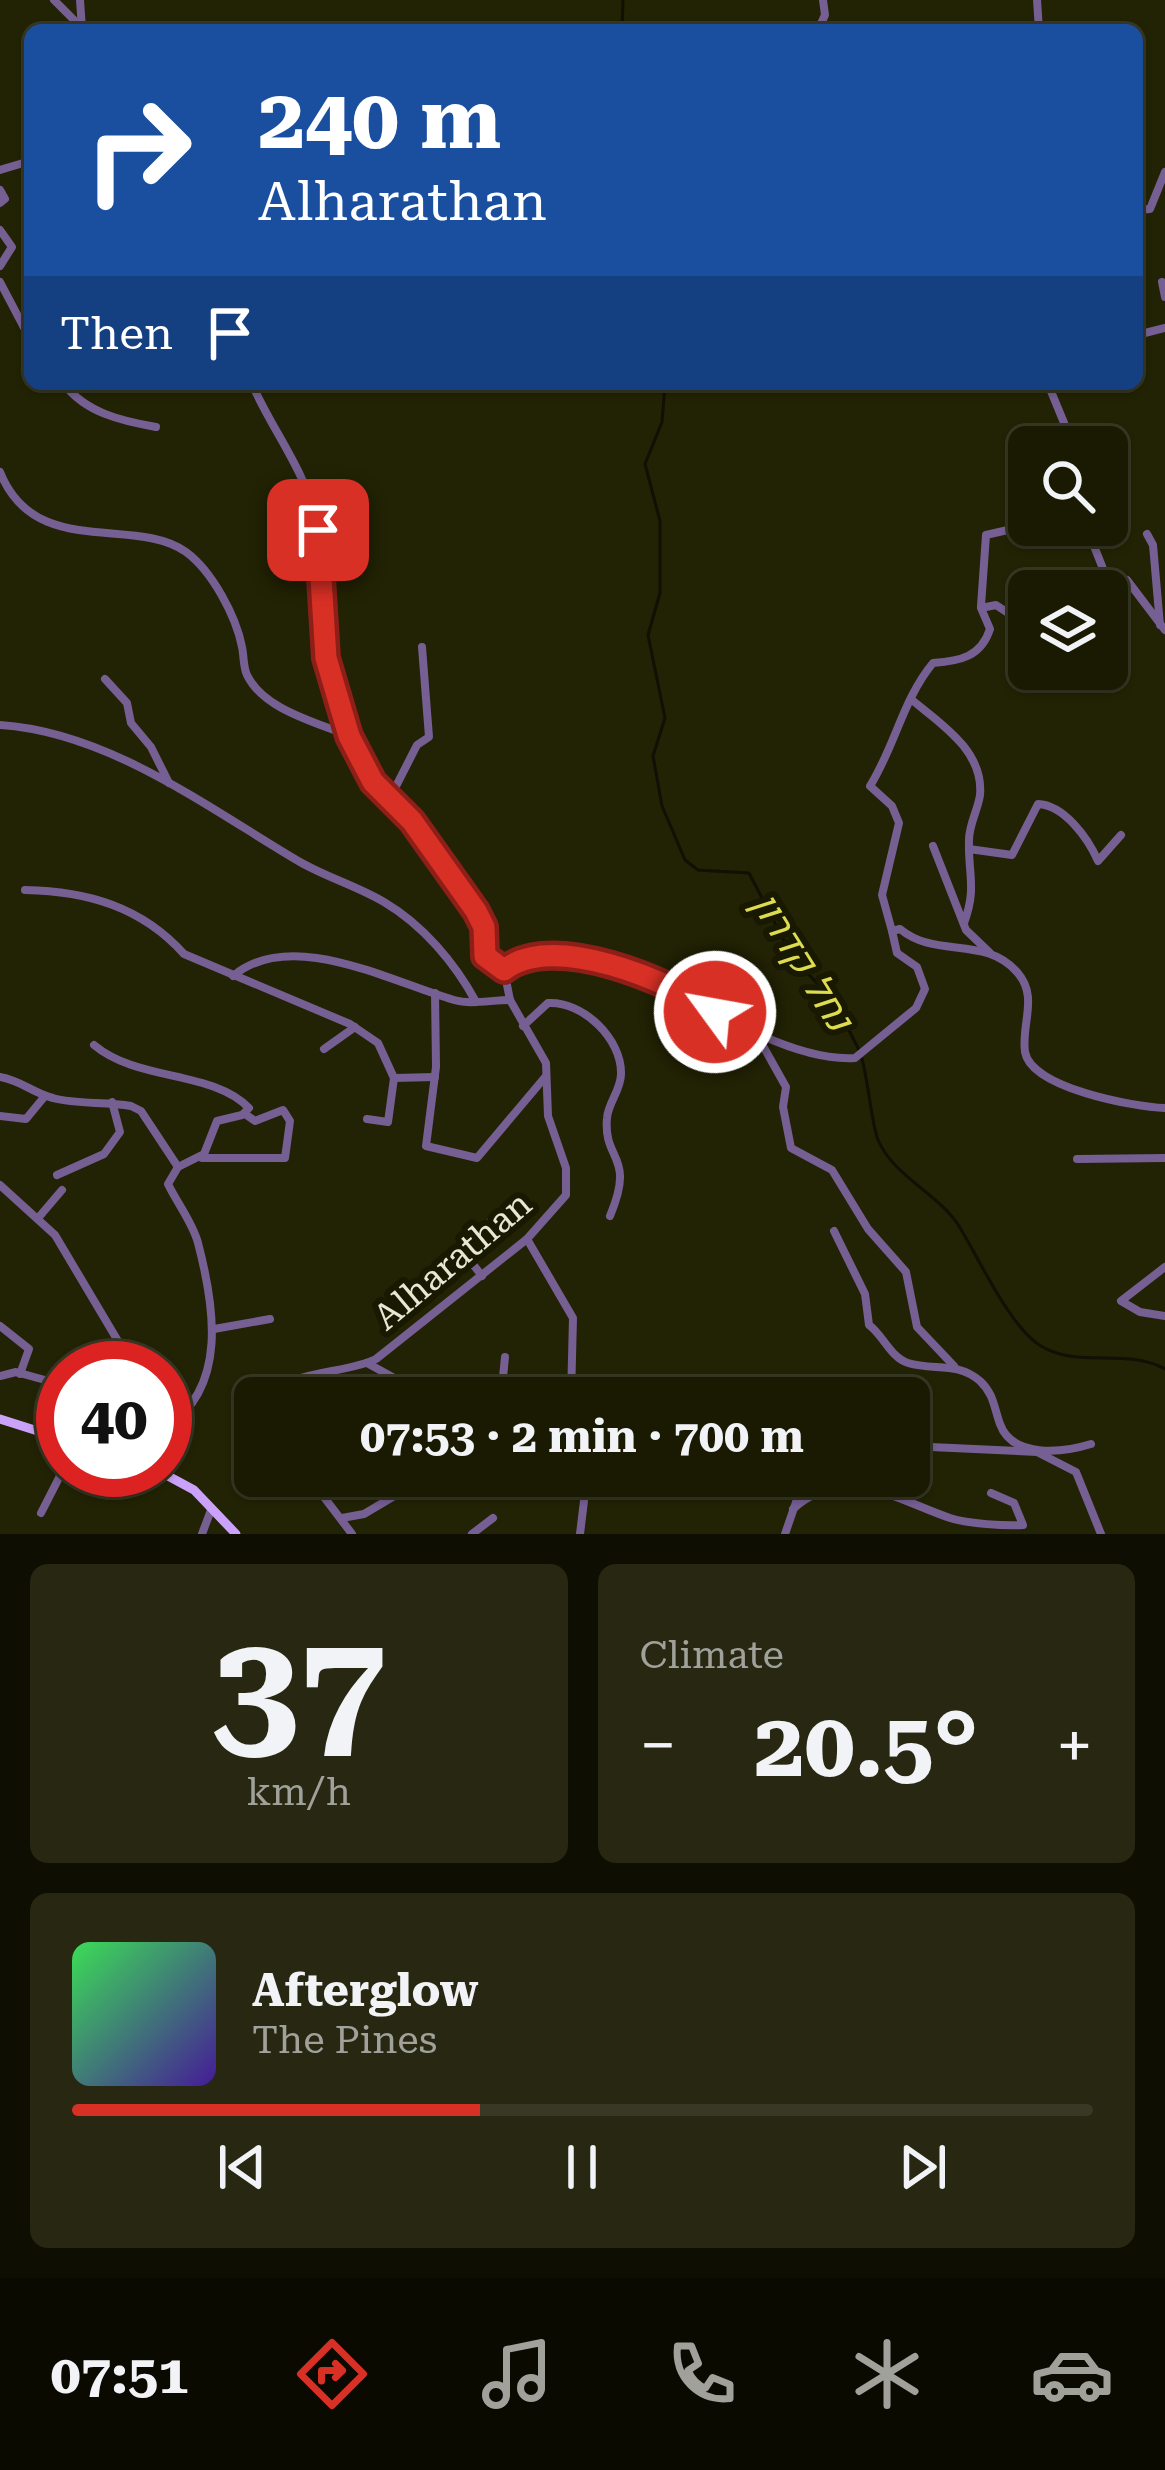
<!DOCTYPE html>
<html lang="en">
<head>
<meta charset="utf-8">
<style>
  :root { --surface:#1a1a03; --page:#272712; --text:#f1f3f6; --muted:#9fa19a; --line:#383825; --accent:#d93025 }
  body { margin:0; font-family:"Roboto Serif",Heebo,serif; background:var(--page); color:var(--text); height:100vh; display:flex; flex-direction:column; font-size:45px; white-space:nowrap }
  * { box-sizing:border-box; margin:0 }
  p { font-size:39px; color:var(--muted) }
  .icon { flex:none; width:66px; height:66px; fill:none; stroke:currentColor; stroke-width:2; stroke-linecap:round; stroke-linejoin:round }
  .map { position:relative; height:1534px; overflow:hidden }
  .sheet { display:flex; flex-direction:column; gap:30px; padding:30px; background:#0e0e02; flex:1 }
  .sheet>* { flex:none }
  .hud { position:absolute; left:24px; top:24px; width:1119px; height:366px; border-radius:18px; box-shadow:0 3px 9px #0004,0 0 0 3px var(--line); background:#1a4fa0; color:#fff; overflow:hidden }
  .buttons { position:absolute; left:1008px; top:426px; display:grid; gap:24px }
  .buttons a { display:grid; place-items:center; width:120px; height:120px; border-radius:18px; background:var(--surface); box-shadow:0 3px 9px #0004,0 0 0 3px var(--line); font-size:60px }
  .speed { position:absolute; left:36px; top:1341px; display:flex; gap:24px; font-size:60px; font-weight:700; text-align:center }
  .speed>* { display:grid; place-content:center; width:156px; height:156px; border-radius:50%; background:var(--surface); box-shadow:0 3px 9px #0004,0 0 0 3px var(--line); line-height:1 }
  .speed .limit { border:18px solid #d22; background:#fff; color:#111 }
  .pin { position:absolute; display:grid; place-items:center; width:102px; height:102px; color:#fff; margin:-51px; border-radius:24px; box-shadow:0 6px 18px #0006 }
  .me { position:absolute; width:132px; margin:-66px; rotate:302deg; stroke-linejoin:round; filter:drop-shadow(0 0 9px #0008) }
  .turn { display:flex; align-items:center; gap:42px; height:252px; padding:0 36px; font-size:54px }
  .turn .icon { width:156px; height:156px; stroke-width:2.5 }
  .turn b { display:block; font-size:84px; line-height:102px }
  .then { display:flex; align-items:center; height:114px; padding:0 36px; background:#0003; gap:24px; font-size:45px }
  .big { font-size:90px; font-weight:700; line-height:1.1 }
  .sheet .widget { flex:1; display:flex; flex-direction:column; justify-content:center; gap:18px; min-width:0; padding:0 42px; border-radius:18px; background:var(--page) }
  .sheet .dial { align-items:center; gap:0 }
  .dial b { font-size:156px; line-height:1 }
  .song { display:flex; align-items:center; gap:36px }
  .cover { width:144px; height:144px; border-radius:18px; background:linear-gradient(135deg,hsl(130 70% 55%),hsl(260 70% 35%)) }
  .played { height:12px; border-radius:6px; background:linear-gradient(90deg,var(--accent) 40%,var(--line) 40%) }
  .keys { display:flex; justify-content:space-around; direction:ltr }
  .heat { display:flex; justify-content:space-between; align-items:center; font-size:66px; direction:ltr }
  .sheet .tiles { flex:1; display:grid; gap:30px; grid-template-columns:1fr 1fr }
  .widget:last-child { grid-column:span 2 }
  .trip { position:absolute; left:234px; top:1377px; width:696px; height:120px; border-radius:18px; background:var(--surface); box-shadow:0 3px 9px #0004,0 0 0 3px var(--line); font-weight:700; line-height:120px; text-align:center }
  .dock { display:flex; height:192px; justify-content:space-around; align-items:center; background:#0a0a01; color:var(--muted) }
  .dock .icon { width:84px; height:84px }
  .dock .on { color:var(--accent) }
  .dock b { font-size:54px; color:var(--text) }
  .map>svg:first-child { display:block }
  .lines { fill:none; stroke-linecap:round; stroke-linejoin:round }
  .stream { stroke:#101004; stroke-width:3 }
  .minor { stroke:#765f93; stroke-width:8 }
  .major { stroke:#caa2fa; stroke-width:9 }
  .route-casing { stroke:#8d1f18; stroke-width:30 }
  .route { stroke:#d93025; stroke-width:21 }
  .labels { text-anchor:middle; stroke-width:12; stroke-linejoin:round; paint-order:stroke }
  .street-label { font-size:36px; fill:#e6e7d5; stroke:#191800 }
  .water-label { font-size:39px; font-style:italic; fill:#dddc50; stroke:#191800 }
</style>
</head>
<body>
<div class="map">
<svg width="1165" height="1534" viewBox="0 0 1165 1534">
  <rect width="100%" height="100%" fill="#222204"/>
  <g class="lines">
    <!-- stream -->
    <g class="stream">
      <polyline points="622,30 623,0"/>
      <polyline points="665,384 662,422 645,464 660,521 660,593 648,635 665,718 653,756 662,806 685,860 698,870 749,873 793,958 834,1001 859,1050"/>
      <path d="M862,1059C868,1080 872,1126 878,1140C894,1177 939,1194 959,1226C978,1257 1011,1329 1041,1346C1078,1369 1127,1347 1165,1369"/>
    </g>
    <!-- minor -->
    <g class="minor">
      <polyline points="54,0 84,30"/>
      <polyline points="80,0 82,29"/>
      <polyline points="1037,0 1039,30"/>
      <polyline points="213,30 241,27"/>
      <polyline points="818,30 825,15 823,0"/>
      <polyline points="0,170 30,161"/>
      <polyline points="0,190 5,199 0,203"/>
      <polyline points="1137,210 1150,209 1165,172"/>
      <polyline points="0,230 12,247 0,266"/>
      <polyline points="0,282 30,339"/>
      <polyline points="1162,282 1165,297"/>
      <polyline points="1137,335 1165,328"/>
      <path d="M64,384C86,413 122,421 156,427"/>
      <path d="M252,384C273,432 307,472 317,525C323,555 319,587 321,617C323,663 334,709 355,750C391,821 481,870 485,956L504,970"/>
      <polyline points="1048,384 1074,447"/>
      <path d="M0,472C35,560 134,515 186,552C212,571 236,616 242,647C244,656 243,666 247,675C264,710 316,722 349,736"/>
      <polyline points="1094,525 1092,541 1113,594"/>
      <polyline points="1147,534 1153,545 1160,625"/>
      <polyline points="981,606 986,535 1029,525"/>
      <polyline points="1107,644 1114,595 1127,580 1165,630"/>
      <polyline points="105,679 127,703 131,723 151,747 169,783"/>
      <path d="M912,700C941,724 984,751 980,795C978,810 969,824 969,840C968,875 977,888 964,923"/>
      <path d="M0,725C109,732 208,808 300,862C326,877 357,886 384,902C423,925 455,963 476,1002"/>
      <polyline points="390,798 417,745 429,737 422,647"/>
      <polyline points="933,846 966,930 990,953"/>
      <path d="M969,849L1012,855L1038,804C1064,805 1088,838 1098,861L1121,835"/>
      <path d="M25,890C87,891 142,907 184,954L350,1024L378,1043L394,1078L435,1077"/>
      <path d="M892,931L882,895L899,823L892,806L870,786C895,746 903,699 933,663C960,661 981,657 990,629L981,608L996,605L1029,627"/>
      <path d="M504,970C542,941 615,963 657,977C678,985 695,1001 714,1011C754,1034 809,1061 855,1058L916,1008L925,989L917,967L897,953L892,931L900,929C936,959 984,935 1017,972C1039,997 1021,1023 1025,1052C1031,1088 1134,1107 1165,1108"/>
      <path d="M233,976C291,927 391,982 454,1000C471,1005 491,1000 510,1000"/>
      <polyline points="435,993 436,1067 426,1146 477,1158 546,1076"/>
      <path d="M523,1026L548,1003C583,1001 622,1039 621,1074C621,1090 608,1103 607,1118C603,1162 636,1154 610,1216"/>
      <polyline points="753,1028 786,1087 783,1107 791,1148 832,1170 868,1229 906,1272 917,1327 954,1366"/>
      <path d="M94,1045C138,1082 212,1070 249,1108L242,1115L217,1121L204,1154L178,1167L168,1184C177,1203 193,1223 198,1243C214,1304 229,1388 165,1428"/>
      <polyline points="324,1049 355,1027"/>
      <path d="M0,1077C22,1081 33,1093 53,1098C78,1105 105,1101 131,1106L141,1111L178,1167"/>
      <polyline points="0,1116 26,1119 45,1096"/>
      <polyline points="367,1119 388,1122 394,1078"/>
      <polyline points="202,1158 285,1158 290,1121 283,1110 255,1121 245,1114"/>
      <polyline points="1077,1159 1165,1158"/>
      <polyline points="57,1175 104,1154 120,1132 112,1102"/>
      <polyline points="0,1185 55,1235 134,1368"/>
      <polyline points="39,1217 62,1190"/>
      <path d="M834,1231L865,1294L869,1325C883,1335 891,1358 908,1363C934,1371 957,1361 980,1381C994,1394 994,1408 1000,1424C1012,1458 1062,1453 1091,1444"/>
      <polyline points="527,1239 573,1318 571,1398"/>
      <polyline points="1165,1267 1121,1301 1140,1312 1165,1316"/>
      <polyline points="482,1276 462,1250 492,1220"/>
      <polyline points="0,1326 29,1349 20,1374"/>
      <polyline points="214,1329 270,1319"/>
      <polyline points="367,1363 396,1379 412,1398"/>
      <polyline points="0,1376 16,1372 63,1385"/>
      <path d="M270,1398C287,1370 347,1374 376,1359L527,1239L566,1195V1168L548,1116L546,1063L510,1000L504,970"/>
      <polyline points="501,1398 505,1357"/>
      <polyline points="909,1446 1037,1452 1076,1472 1101,1534"/>
      <polyline points="308,1476 352,1534"/>
      <polyline points="321,1490 343,1476"/>
      <path d="M793,1509C845,1463 895,1499 950,1518C969,1524 1005,1526 1023,1525L1014,1503L991,1493"/>
      <polyline points="41,1513 63,1470"/>
      <polyline points="342,1518 364,1514 428,1476"/>
      <polyline points="202,1534 211,1510"/>
      <polyline points="472,1534 493,1518"/>
      <polyline points="580,1534 587,1476"/>
      <polyline points="785,1534 805,1476"/>
    </g>
    <!-- major -->
    <g class="major">
      <polyline points="0,1419 63,1439"/>
      <polyline points="157,1470 194,1490 236,1534"/>
    </g>
  </g>
  <g class="lines">
    <defs>
      <path id="route" d="M318,530L326,658L349,736L373,782L412,821L476,911L484,927L485,956L504,970C553,931 669,981 715,1012"/>
    </defs>
    <!-- route casing -->
    <use href="#route" class="route-casing"/>
    <!-- route -->
    <use href="#route" class="route"/>
  </g>
  <g class="labels">
    <!-- street labels -->
    <g class="street-label">
      <text transform="translate(452 1260) rotate(-40)" y="13">Alharathan</text>
    </g>
    <!-- water labels -->
    <g class="water-label">
      <text transform="translate(803 961) rotate(58)" y="14">נחל קדרון</text>
    </g>
  </g>
</svg>
<div class="buttons">
<a><svg class="icon" aria-label="search" viewBox="0 0 24 24"><circle cx="10" cy="10" r="6"/><path d="M15 15l6 6"/></svg></a>
<a><svg class="icon" aria-label="layers" viewBox="0 0 24 24"><path d="M12 4l9 5-9 5-9-5zM3 14l9 5 9-5"/></svg></a>
</div>
<div class="speed"><div class="limit">40</div></div>
<div class="pin" style="left:318px;top:530px;background:#d93025"><svg class="icon" aria-label="arrive" viewBox="0 0 24 24"><path d="M6 21V4h12l-3 4 3 4H6"/></svg></div>
<svg class="me" style="left:715px;top:1012px" viewBox="-20 -20 40 40"><circle r="17" fill="#d93025" stroke="#fff" stroke-width="3"/><path d="M0-11L8 9 0 5-8 9z" fill="#fff"/></svg>
<div class="trip">07:53 · 2 min · 700 m</div>
<div class="hud">
<div class="turn"><svg class="icon" aria-label="right" viewBox="0 0 24 24"><path d="M7 20v-9h11M14 6l5 5-5 5"/></svg><div><b>240 m</b>Alharathan</div></div>
<div class="then">Then<svg class="icon" aria-label="arrive" viewBox="0 0 24 24"><path d="M6 21V4h12l-3 4 3 4H6"/></svg></div>
</div>
</div>
<section class="sheet">
<div class="tiles">
<div class="widget dial"><b>37</b><p>km/h</p></div>
<div class="widget"><p>Climate</p>
<div class="heat"><a>−</a><b class="big">20.5°</b><a>+</a></div>
</div>
<div class="widget">
<div class="song"><i class="cover"></i><div><b>Afterglow</b><p>The Pines</p></div></div>
<div class="played"></div>
<div class="keys"><svg class="icon" aria-label="previous" viewBox="0 0 24 24"><path d="M18 5L8 12l10 7zM5 5v14"/></svg><svg class="icon" aria-label="pause" viewBox="0 0 24 24"><path d="M8 5v14M16 5v14"/></svg><svg class="icon" aria-label="next" viewBox="0 0 24 24"><path d="M6 5l10 7-10 7zM19 5v14"/></svg></div>
</div>
</div>
</section>
<nav class="dock">
<b>07:51</b>
<svg class="icon on" aria-label="directions" viewBox="0 0 24 24"><path d="M12 3l9 9-9 9-9-9zM9 14v-3h6M13 9l2 2-2 2"/></svg>
<svg class="icon" aria-label="music" viewBox="0 0 24 24"><path d="M9 18V5l10-2v13"/><circle cx="6" cy="18" r="3"/><circle cx="16" cy="16" r="3"/></svg>
<svg class="icon" aria-label="phone" viewBox="0 0 24 24"><path d="M5 4h4l2 5-3 2q2 4 5 5l2-3 5 2v4C11 20 4 13 5 4z"/></svg>
<svg class="icon" aria-label="climate" viewBox="0 0 24 24"><path d="M12 3v18M4 7l16 10M4 17L20 7"/></svg>
<svg class="icon" aria-label="car" viewBox="0 0 24 24"><path d="M5 17H2v-5l4-1 3-4h7l3 4 3 1v5h-3M9 17h6M6 11h13"/><circle cx="7" cy="17" r="2"/><circle cx="17" cy="17" r="2"/></svg>
</nav>
</body>
</html>
